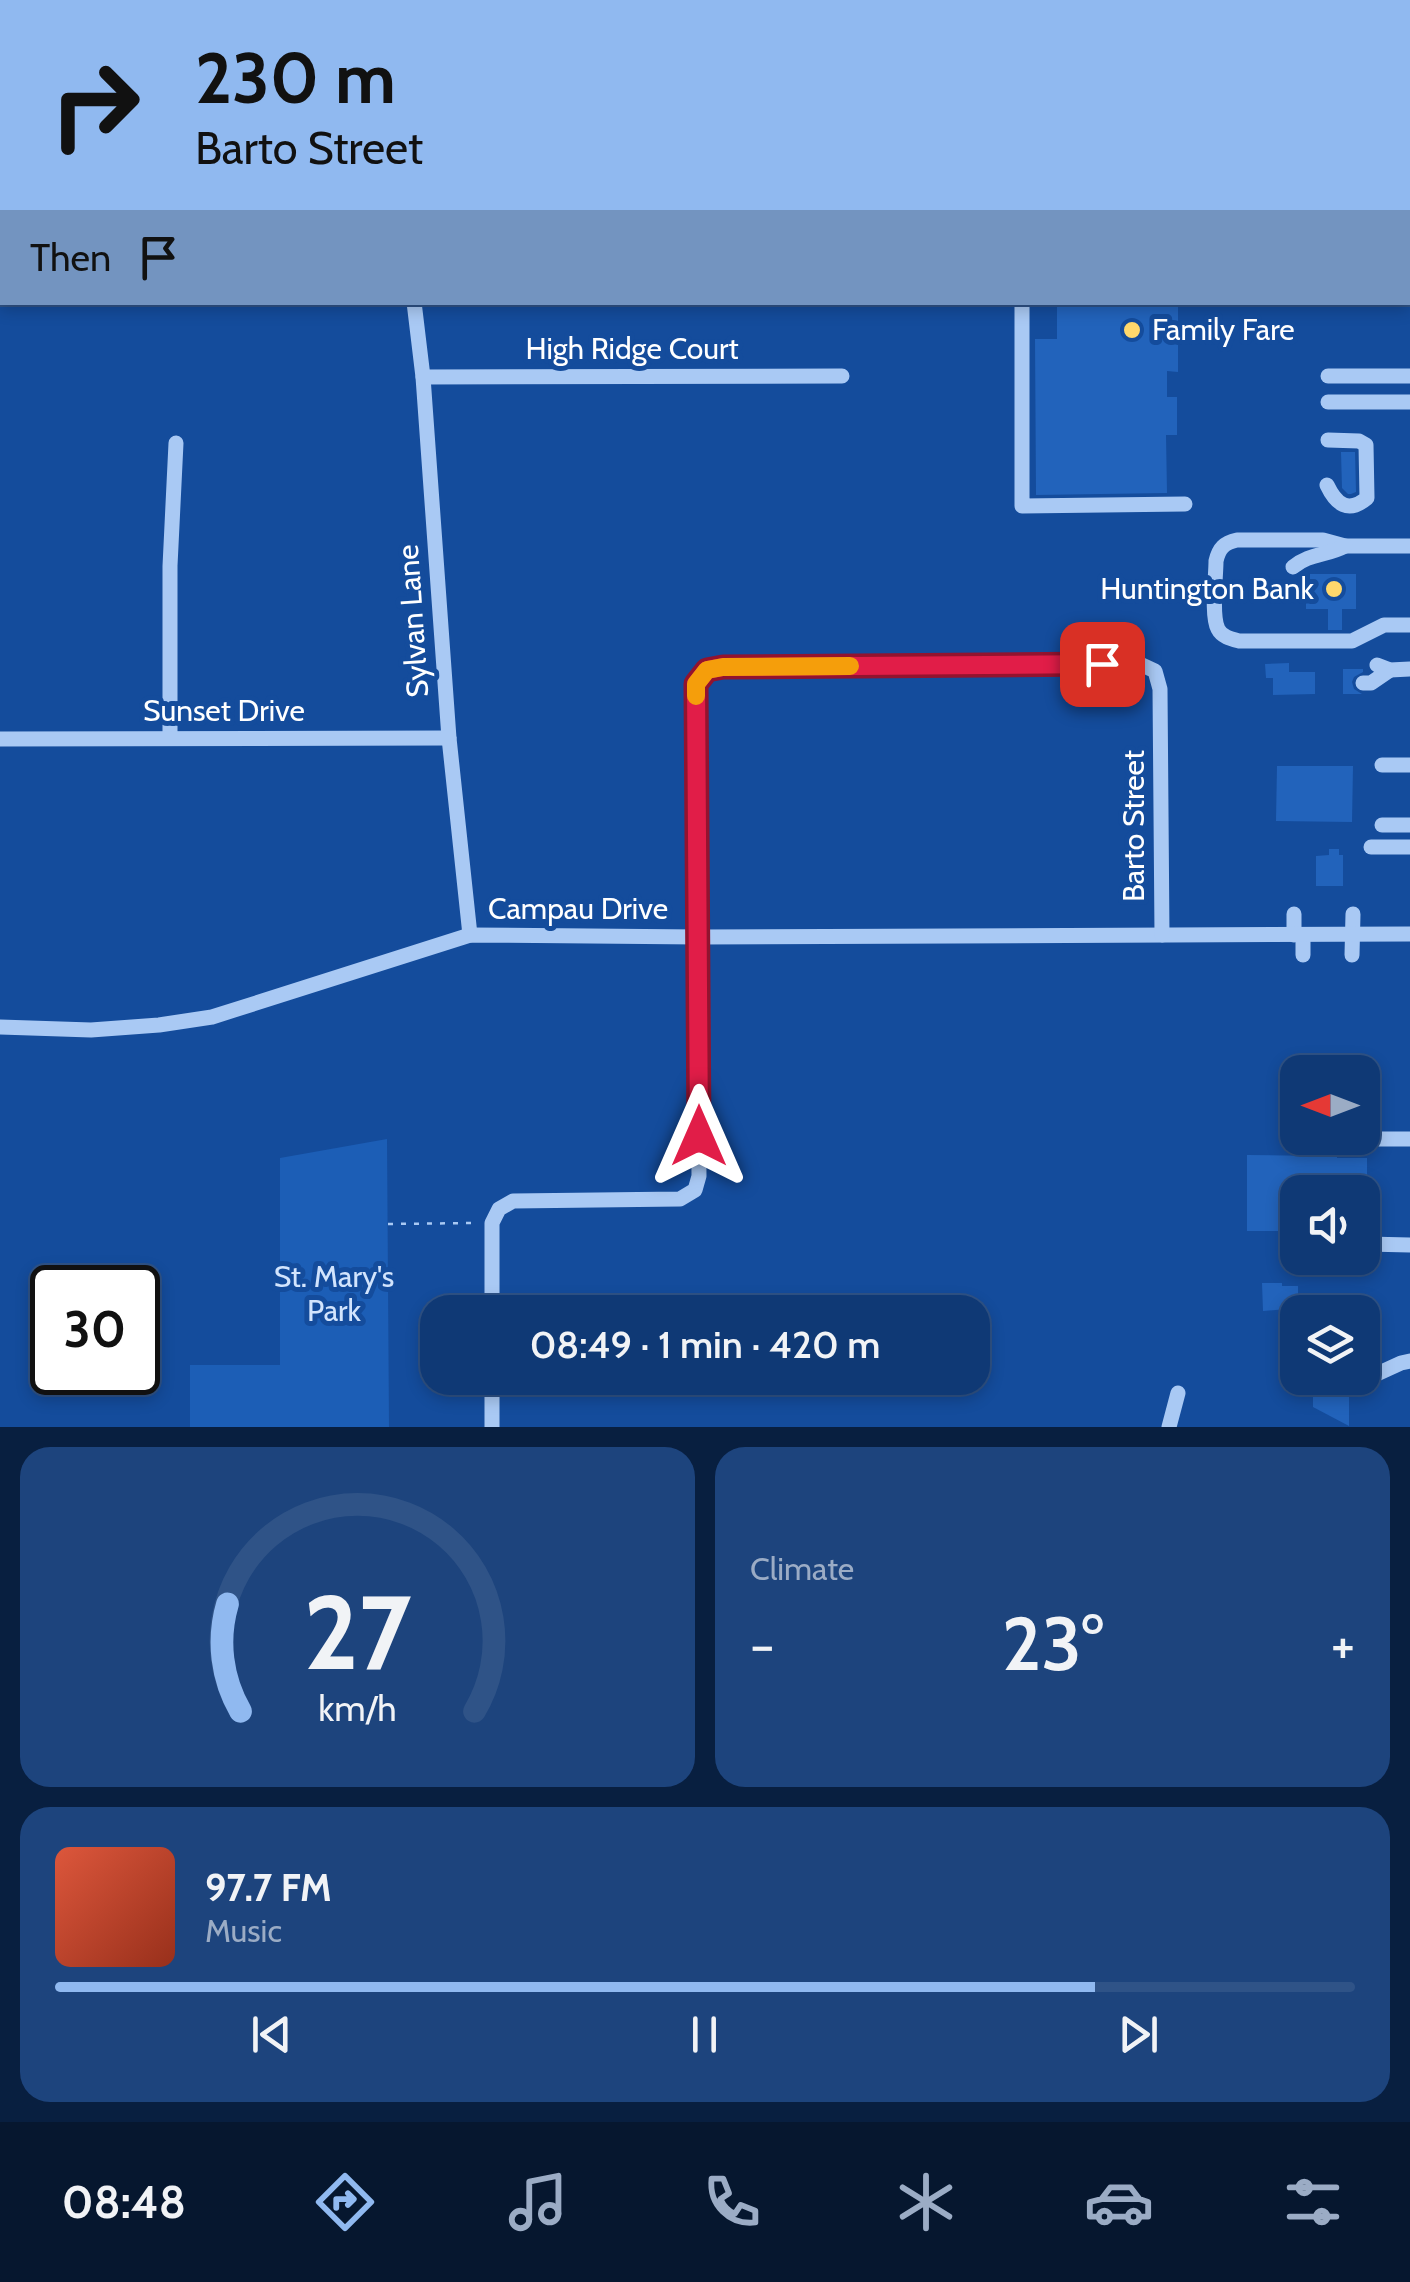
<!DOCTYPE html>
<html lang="en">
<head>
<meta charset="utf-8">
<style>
  :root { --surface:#0f3975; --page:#1d447d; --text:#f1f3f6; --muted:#9bacc5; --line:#2f5387; --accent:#90b9f0 }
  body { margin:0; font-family:Cabin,sans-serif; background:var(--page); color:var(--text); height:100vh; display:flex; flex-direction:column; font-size:38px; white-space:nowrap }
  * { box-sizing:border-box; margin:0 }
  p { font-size:32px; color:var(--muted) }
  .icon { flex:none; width:55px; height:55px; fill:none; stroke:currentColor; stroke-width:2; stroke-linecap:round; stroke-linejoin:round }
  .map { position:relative; height:1427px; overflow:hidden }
  .sheet { display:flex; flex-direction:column; gap:20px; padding:20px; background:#081f40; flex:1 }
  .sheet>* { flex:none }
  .top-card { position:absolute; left:0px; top:0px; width:1410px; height:305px; box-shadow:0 5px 15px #0003,0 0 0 2px var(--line); background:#90b9f0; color:#111; overflow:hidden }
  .needle { width:65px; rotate:270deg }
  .tools { position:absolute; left:1280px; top:1055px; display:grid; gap:20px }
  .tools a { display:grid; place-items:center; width:100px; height:100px; border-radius:20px; background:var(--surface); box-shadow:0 5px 15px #0003,0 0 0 2px var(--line); font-size:50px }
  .speed { position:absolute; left:30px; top:1265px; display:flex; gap:20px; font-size:50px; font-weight:700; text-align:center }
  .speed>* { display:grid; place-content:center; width:130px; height:130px; border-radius:50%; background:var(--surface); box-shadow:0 5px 15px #0003,0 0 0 2px var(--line); line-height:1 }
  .speed .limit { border:5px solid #111; border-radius:15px; background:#fff; color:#111 }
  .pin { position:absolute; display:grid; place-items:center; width:85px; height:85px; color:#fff; margin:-42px; border-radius:20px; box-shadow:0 5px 15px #0006 }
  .me { position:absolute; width:110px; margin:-55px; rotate:0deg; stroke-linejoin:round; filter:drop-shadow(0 0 8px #0008) }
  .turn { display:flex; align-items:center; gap:35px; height:210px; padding:0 30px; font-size:45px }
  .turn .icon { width:130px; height:130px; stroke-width:2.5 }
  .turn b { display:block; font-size:70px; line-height:85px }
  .then { display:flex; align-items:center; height:95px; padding:0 30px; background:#0003; gap:20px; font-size:38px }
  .big { font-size:75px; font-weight:600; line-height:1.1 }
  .sheet .card { flex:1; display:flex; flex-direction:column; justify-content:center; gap:15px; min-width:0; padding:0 35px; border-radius:30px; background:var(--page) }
  .sheet .dial { align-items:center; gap:0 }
  .dial svg { height:260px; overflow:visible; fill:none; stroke:var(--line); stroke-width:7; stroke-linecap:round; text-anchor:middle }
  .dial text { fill:var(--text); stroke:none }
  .song { display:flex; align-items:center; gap:30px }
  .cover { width:120px; height:120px; border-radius:15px; background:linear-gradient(135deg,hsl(10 70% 55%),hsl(10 70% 35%)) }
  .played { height:10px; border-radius:5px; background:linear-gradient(90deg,var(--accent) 80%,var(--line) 80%) }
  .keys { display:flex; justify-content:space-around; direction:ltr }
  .heat { display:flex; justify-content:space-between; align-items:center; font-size:55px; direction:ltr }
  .sheet .tiles { flex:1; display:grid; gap:20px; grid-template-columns:1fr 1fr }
  .card:last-child { grid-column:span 2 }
  .trip { position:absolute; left:420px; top:1295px; width:570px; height:100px; border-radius:30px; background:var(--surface); box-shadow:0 5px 15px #0003,0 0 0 2px var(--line); font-weight:600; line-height:100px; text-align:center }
  .tabs { display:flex; height:160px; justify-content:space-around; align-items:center; background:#06172f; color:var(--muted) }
  .tabs .icon { width:70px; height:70px }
  .tabs .current { color:var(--accent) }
  .tabs b { font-size:45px; color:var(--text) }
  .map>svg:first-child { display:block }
  .green { fill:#1c5eb6 }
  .building { fill:#2263bb }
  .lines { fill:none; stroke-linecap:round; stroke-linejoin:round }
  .path { stroke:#a9c9f4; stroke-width:2.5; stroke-dasharray:5 8; stroke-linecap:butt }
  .minor { stroke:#a9c9f4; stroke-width:15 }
  .route-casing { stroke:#92132f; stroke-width:25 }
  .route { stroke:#e11d48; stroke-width:18 }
  .slow { stroke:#f59e0b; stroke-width:18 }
  .poi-dot { fill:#ffd86c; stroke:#144c9c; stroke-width:4 }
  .labels { text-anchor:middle; stroke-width:10; stroke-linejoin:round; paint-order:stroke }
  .poi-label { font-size:30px; fill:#fff; stroke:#144c9c; text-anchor:start }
  .street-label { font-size:30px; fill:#fff; stroke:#144c9c }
  .park-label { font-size:30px; fill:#d2e4fd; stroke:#144c9c }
</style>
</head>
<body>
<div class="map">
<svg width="1410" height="1427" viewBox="0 0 1410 1427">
  <rect width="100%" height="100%" fill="#144c9c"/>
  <!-- green -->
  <polygon class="green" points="387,1139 389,1427 190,1427 190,1365 280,1365 280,1158"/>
  <!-- building -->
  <g class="building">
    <polygon points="1057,302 1178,302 1178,372 1167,371 1167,397 1177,397 1177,435 1166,435 1167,493 1036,495 1035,339 1057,339"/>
    <polygon points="1341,452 1355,452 1356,492 1351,494 1348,494 1342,488"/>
    <polygon points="1310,574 1356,574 1356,609 1342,609 1342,630 1328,630 1328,609 1306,609 1306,590 1301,590 1301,579 1310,579"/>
    <polygon points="1289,663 1289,672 1315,672 1315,694 1273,695 1273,678 1266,678 1265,664"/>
    <polygon points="1343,669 1363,669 1363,672 1354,677 1352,682 1354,689 1362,694 1343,694"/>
    <polygon points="1277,766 1353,766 1352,822 1276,821"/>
    <polygon points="1329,849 1339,849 1339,855 1343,855 1343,886 1316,886 1316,856 1329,855"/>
    <polygon points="1319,1152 1337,1152 1337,1158 1367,1158 1367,1192 1298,1192 1298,1231 1247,1231 1247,1155 1319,1156"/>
    <polygon points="1262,1283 1282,1283 1282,1286 1298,1286 1298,1308 1263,1311"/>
    <polygon points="1313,1378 1320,1378 1349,1393 1349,1426 1313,1407"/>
  </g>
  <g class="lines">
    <!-- path -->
    <polyline class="path" points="388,1224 476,1223"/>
    <!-- minor -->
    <g class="minor">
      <polyline points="285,0 285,2"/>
      <polyline points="1107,0 1107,2"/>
      <polyline points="107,2 107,0"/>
      <polyline points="430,2 430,0"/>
      <polyline points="1408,13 1410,13"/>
      <polyline points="1408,154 1410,154"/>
      <polyline points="414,302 423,377 449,738 470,935"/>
      <polyline points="1022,302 1022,506 1185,504"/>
      <polyline points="1328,376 1410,376"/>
      <polyline points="423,377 842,376"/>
      <polyline points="1328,402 1410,402"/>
      <path d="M1327,485C1336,504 1348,514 1367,498L1366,445L1359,441L1328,440"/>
      <path d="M1410,546H1345L1323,540H1237C1224,543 1219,548 1216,561C1216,577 1211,616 1218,629C1222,637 1231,639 1239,641H1352L1384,625H1410"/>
      <path d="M1293,567C1310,553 1326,556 1345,546"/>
      <polyline points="1377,665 1390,670 1410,669"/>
      <polyline points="1363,683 1371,683 1390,670"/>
      <polyline points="170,738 170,566 176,443"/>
      <polyline points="0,739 449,738"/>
      <polyline points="1382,765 1410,765"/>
      <polyline points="1382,825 1410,825"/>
      <polyline points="1371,847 1410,847"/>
      <polyline points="1294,914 1294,935"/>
      <polyline points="1303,935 1303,955"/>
      <polyline points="1352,955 1353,914"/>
      <polyline points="0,1027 91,1030 159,1025 212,1017 470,935 699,937 1410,934"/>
      <polyline points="1366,1139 1410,1139"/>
      <polyline points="1367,1244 1410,1245"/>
      <polyline points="492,1312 492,1223 499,1209 513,1201 680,1199 695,1190 699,1176 696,684 707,670 723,667 1140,664 1155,671 1160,689 1162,935"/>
      <polyline points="492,1378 492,1427"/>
      <polyline points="1366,1379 1401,1363 1410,1361"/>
      <polyline points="1169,1427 1178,1393"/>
    </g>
  </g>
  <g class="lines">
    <defs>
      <polyline id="route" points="699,1136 696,684 707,670 723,667 1102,664"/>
    </defs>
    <!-- route casing -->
    <use href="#route" class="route-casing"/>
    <!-- route -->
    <use href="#route" class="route"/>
    <!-- slow -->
    <polyline class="slow" points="696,696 696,684 707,670 723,667 850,666"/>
  </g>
  <!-- markers -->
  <g class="poi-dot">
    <circle cx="1132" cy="330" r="10"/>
    <circle cx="1334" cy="589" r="10"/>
  </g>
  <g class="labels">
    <!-- poi labels -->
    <g class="poi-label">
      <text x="1152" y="340">Family Fare</text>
      <text x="1314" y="599" text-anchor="end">Huntington Bank</text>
    </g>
    <!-- street labels -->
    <g class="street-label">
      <text x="632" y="359">High Ridge Court</text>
      <text transform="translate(413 621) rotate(-94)" y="10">Sylvan Lane</text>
      <text x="224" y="721">Sunset Drive</text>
      <text transform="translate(1134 826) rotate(-90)" y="10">Barto Street</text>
      <text x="578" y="919">Campau Drive</text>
    </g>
    <!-- park labels -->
    <g class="park-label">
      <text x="334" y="1287">St. Mary's<tspan x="334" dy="34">Park</tspan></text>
    </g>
  </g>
</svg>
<div class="tools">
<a><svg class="needle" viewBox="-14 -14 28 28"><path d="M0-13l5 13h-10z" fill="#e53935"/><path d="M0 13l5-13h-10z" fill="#9bacc5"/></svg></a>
<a><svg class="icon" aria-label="sound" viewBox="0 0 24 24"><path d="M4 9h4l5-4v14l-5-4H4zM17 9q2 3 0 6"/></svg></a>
<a><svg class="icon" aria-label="layers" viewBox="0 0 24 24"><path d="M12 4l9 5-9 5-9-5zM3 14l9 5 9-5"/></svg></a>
</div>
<div class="speed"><div class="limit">30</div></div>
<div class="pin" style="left:1102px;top:664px;background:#d93025"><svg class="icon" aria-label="arrive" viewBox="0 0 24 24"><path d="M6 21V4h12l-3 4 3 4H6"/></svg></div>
<svg class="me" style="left:699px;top:1136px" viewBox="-20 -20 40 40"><path d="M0-17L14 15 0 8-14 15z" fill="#e11d48" stroke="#fff" stroke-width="4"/></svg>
<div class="trip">08:49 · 1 min · 420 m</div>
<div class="top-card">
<div class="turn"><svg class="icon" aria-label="right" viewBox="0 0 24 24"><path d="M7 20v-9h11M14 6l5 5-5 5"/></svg><div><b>230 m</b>Barto Street</div></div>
<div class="then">Then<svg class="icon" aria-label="arrive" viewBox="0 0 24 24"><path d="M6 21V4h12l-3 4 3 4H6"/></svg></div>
</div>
</div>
<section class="sheet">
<div class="tiles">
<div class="card dial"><svg viewBox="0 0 100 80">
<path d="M14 69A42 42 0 1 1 86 69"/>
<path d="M14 69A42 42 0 0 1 10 36" stroke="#90b9f0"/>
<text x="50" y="56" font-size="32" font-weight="700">27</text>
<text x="50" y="72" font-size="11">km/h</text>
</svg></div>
<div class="card"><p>Climate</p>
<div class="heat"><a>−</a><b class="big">23°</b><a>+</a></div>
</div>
<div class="card">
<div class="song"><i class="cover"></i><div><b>97.7 FM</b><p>Music</p></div></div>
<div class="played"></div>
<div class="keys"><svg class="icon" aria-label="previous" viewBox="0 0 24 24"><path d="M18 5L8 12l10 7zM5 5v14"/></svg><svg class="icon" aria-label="pause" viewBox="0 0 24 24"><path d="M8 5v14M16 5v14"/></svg><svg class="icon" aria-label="next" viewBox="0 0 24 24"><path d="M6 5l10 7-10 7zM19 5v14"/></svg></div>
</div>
</div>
</section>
<nav class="tabs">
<b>08:48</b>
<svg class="icon current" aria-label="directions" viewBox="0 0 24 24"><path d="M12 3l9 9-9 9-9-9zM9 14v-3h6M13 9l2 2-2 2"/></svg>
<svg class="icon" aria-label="music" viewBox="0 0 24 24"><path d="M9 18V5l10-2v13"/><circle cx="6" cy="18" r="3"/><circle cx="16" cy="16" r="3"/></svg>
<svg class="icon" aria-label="phone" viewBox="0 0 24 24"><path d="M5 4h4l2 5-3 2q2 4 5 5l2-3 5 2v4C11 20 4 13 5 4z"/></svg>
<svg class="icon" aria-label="climate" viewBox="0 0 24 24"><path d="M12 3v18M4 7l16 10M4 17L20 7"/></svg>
<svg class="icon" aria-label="car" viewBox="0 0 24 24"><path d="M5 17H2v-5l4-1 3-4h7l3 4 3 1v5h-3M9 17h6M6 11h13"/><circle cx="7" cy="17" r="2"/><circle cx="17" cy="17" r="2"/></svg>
<svg class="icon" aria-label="filters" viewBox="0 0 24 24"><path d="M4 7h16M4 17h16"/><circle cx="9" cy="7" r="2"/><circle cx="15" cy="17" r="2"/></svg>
</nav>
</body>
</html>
